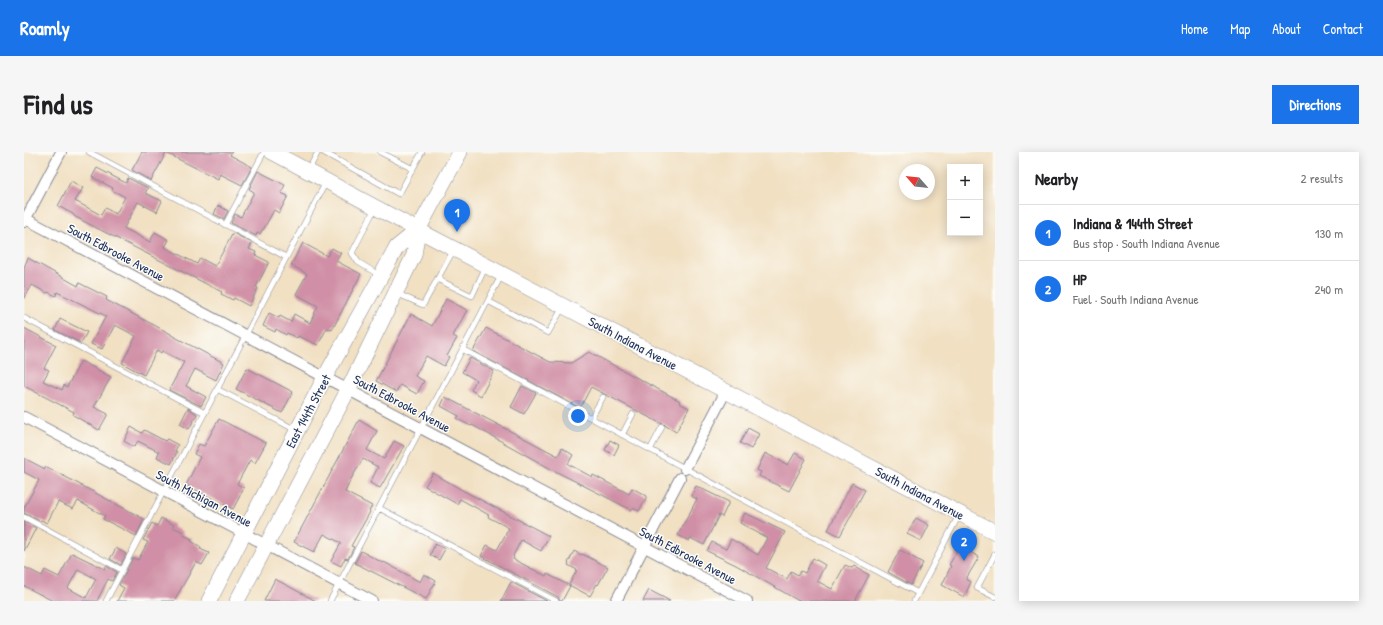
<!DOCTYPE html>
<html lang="en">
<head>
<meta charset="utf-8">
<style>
  :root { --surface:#fff; --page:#f6f6f6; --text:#202124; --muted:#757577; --line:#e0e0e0; --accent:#1a73e8 }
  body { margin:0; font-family:"Patrick Hand",sans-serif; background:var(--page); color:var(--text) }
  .controls { position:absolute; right:12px; top:12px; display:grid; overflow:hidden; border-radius:0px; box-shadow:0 2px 10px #0003 }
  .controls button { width:36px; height:36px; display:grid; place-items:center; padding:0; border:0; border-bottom:1px solid var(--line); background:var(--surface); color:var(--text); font:20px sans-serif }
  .compass { position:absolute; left:875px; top:12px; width:36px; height:36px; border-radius:50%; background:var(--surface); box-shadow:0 2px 10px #0003; rotate:298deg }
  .you { position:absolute; left:554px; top:264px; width:14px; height:14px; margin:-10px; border:3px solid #fff; border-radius:50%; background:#1a73e8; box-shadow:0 0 0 6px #1a73e833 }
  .badge { display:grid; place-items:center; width:26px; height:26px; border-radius:50%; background:var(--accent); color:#fff; font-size:13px; font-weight:700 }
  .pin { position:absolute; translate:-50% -33px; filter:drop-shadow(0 1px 2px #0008) }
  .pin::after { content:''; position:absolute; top:21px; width:14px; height:12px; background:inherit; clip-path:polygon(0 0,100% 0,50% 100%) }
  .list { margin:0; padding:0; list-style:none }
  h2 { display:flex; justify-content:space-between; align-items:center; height:52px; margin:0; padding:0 16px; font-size:17px }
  h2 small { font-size:13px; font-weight:400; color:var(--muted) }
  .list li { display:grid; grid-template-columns:26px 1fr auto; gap:12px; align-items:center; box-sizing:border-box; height:56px; padding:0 16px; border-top:1px solid var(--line) }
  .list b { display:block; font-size:15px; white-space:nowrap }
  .list p { margin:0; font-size:13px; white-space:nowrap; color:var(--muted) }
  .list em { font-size:13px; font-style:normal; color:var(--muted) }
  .map { position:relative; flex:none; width:971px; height:449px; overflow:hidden; border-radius:0px }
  header { display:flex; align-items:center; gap:24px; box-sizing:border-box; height:56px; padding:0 20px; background:var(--accent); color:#fff }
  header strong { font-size:19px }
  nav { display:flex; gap:22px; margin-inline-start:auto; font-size:14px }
  .intro { display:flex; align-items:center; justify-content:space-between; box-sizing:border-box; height:96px; padding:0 24px }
  h1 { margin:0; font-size:28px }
  .button { padding:10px 18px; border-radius:0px; background:var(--accent); color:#fff; font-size:14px; font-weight:700 }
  main { display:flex; gap:24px; padding:0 24px }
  aside { flex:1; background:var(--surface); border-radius:0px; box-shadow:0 2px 10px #0003 }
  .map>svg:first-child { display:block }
</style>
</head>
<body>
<header>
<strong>Roamly</strong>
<nav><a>Home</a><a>Map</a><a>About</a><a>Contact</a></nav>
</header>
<div class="intro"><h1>Find us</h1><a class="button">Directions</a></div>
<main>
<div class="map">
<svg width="971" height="449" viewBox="0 0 971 449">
  <rect width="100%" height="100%" fill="#fdfcf7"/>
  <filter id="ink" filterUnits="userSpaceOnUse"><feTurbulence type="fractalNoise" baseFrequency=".025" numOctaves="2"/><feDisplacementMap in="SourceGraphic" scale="8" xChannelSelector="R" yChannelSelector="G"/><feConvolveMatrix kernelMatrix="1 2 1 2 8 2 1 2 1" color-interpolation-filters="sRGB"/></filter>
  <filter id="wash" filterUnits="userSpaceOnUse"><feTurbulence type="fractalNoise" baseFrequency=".012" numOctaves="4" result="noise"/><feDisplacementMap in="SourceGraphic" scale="16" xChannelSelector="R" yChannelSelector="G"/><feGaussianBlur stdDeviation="0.9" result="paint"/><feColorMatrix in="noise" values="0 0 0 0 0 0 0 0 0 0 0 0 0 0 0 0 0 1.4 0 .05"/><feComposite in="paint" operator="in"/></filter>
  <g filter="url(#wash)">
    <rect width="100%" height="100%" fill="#f1e0c2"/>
    <g id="blocks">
      <path fill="#d08fa6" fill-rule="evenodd" d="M118,0H208L206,3L228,15L218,33L196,22L194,27L142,1L127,29L108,18Z
        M73,16L102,31L104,26L124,36L121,41L138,49L133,60L114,50L100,76L126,90L131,80L145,88L141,95L173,112L176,106L191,114L209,81L228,91L225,97L232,100L231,103L245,110L232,135L234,136L225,154L210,146L209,148L197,142L198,140L61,70L50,64L49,62L34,54L47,29L59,36L51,49L77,63L81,56L92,62L101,45L88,38L89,36L68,25Z
        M234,19L261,33L257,41L264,44L255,61L250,58L239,78H238L236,82L233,81L232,84L207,71L211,62L217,65L230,40L225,37Z
        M194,53L204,59L200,67L190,62Z
        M279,91L303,104L308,96L317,101L312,109L337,122L308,178L303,176L294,193L274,184L273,186L263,181L262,183L252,177L251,180L239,174L245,161L255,166L256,164L267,170L270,162L286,171L294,154L272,142L283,122L267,113Z
        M4,106L54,134L55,131L83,145L82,148L147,182V183L200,211L192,228L171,217L162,234L182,245L177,254L145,238L160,210L138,199L137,201L133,198L120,223L98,211L112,184L91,173L78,197L67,192L82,164L33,140L32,144L24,140L23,141L8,133L0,147V115Z
        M422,147L443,158L429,184L433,186L423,204L425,205L420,214L402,204L391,224L400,229L393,242L376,233L372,240L352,229L387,162L408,174Z
        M36,167L63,180L57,191L31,178Z
        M0,176L32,193L20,216L25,218L19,229L38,238L40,233L43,235L57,209L87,225L70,255L84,262L75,278L49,263L50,260L0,234Z
        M462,176L526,210L547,211L565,200L656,249L655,251L665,256L652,280L642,274L640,272L636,271L567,235L556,256L449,199Z
        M446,206L470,219L457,244L447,238L452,228L438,220Z
        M223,216L269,240L258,261L212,237Z
        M498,234L512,241L500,262L487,255Z
        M421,245L534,304L538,296L549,303L544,312L568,325L569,323L605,342L608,336L623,344L615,359L609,356L607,358L594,351L527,317L448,273L447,274L433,267L435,264L417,254Z
        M164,256L173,262L165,277L156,272Z
        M195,267L242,291L231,311L226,308L213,332L220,336L209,357L162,333L176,305L170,302L175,292L180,294Z
        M335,268L353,279L343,298L360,307L370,289L380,294L356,336L346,331L354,315L339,307L327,327L321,340L348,354L345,359L346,360L327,394L330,395L324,407L321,406L317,414L307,409L317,391L300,382L290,400L270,390Z
        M107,275L118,281L120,278L141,289L143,287L154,293L151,299L153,300L147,312L133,305L135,300L114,289L110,295L100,289Z
        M724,276L735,282L727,297L716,291Z
        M586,288L595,293L590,303L581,298Z
        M741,301L764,313L771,301L782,307L765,339L735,324L737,320L733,318Z
        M0,306L21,317V315L36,322L120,367L112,384L79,367L81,364L54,349L49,357L34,350L23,371L17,368L16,369L0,361V356L15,328L0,320Z
        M409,321L440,339L525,384L517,399L497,388L489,404L490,405L489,407L522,424L523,422L546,434L538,449H536L534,445L459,405L457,404L463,393L473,398L485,376L464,365L465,363L436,347L433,352L401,334Z
        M828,331L841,338L816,384L804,378Z
        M672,334L705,350L698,365L695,363L680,393L666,386L665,389L654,383L673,347L667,344Z
        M721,361L761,380L742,416L763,427L767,419L774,423L777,419L781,421L789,406L801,413L793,429L808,437L821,413L828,416L830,414L845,423L831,449H775L712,413L683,399L688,390L702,397L707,387L734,403L743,386L716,371Z
        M137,366L150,373L149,375L159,380L158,382L168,387L167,389L177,395L176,397L185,401L178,413L172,410L150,449H93L100,436L95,433L109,406L114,408L124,390L119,388L128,371L133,374Z
        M892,366L905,373L897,389L883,382Z
        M0,370L12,376L0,399Z
        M411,392L421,397L415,408L406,403Z
        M936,394L955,405L942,427L947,430L940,445L918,433L927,414L925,413Z
        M92,396L102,402L97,413L86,407Z
        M876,398L899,411L887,433L864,420Z
        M337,399L359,411L360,410L396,430L400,422L412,429L402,447L331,411Z
        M550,399L557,403L558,402L584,415L574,433L573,432L566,444L545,433L553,418L544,413L545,411H544Z
        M48,401L81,417L82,414L93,420L88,429L84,427L73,449H29L0,434V415L18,424L21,418L35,425ZM54,417L72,427L62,446L44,436Z
        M251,427L292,449H240Z
        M487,430L523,449H477Z
        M625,438L646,449H619Z"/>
    </g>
  </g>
  <g filter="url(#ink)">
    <use href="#blocks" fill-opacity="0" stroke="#868890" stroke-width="1"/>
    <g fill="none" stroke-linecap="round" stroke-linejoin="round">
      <defs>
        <path id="lane" d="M65,0L262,105
          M299,0L375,42L398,0
          M356,0L389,17
          M285,17L294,0
          M351,56L328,101L334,110L355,123
          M201,73L240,0
          M413,127L448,144L462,114
          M374,142L399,153L429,99
          M464,149L524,181L539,155
          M0,166L181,261
          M438,197L894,441
          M193,237L272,278
          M567,266L579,245
          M598,283L609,262
          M626,298L638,275
          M355,356L532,449
          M0,365L98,418
          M971,402L953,436L971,445
          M82,449L302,30
          M306,449L477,124
          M890,449L935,363"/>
        <path id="street" d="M0,66L723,449
          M0,70L37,0
          M0,265L348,449
          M661,317L702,239
          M592,449L656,326"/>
        <path id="secondary" d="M248,0L394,78L971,380
          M185,449L301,225L373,95L394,78
          M213,449L324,238L390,103L394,78L436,0"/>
      </defs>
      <use href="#lane" stroke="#868890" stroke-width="6"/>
      <use href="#street" stroke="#868890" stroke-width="12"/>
      <use href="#secondary" stroke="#868890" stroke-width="16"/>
      <use href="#lane" stroke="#fff" stroke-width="5"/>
      <use href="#street" stroke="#fff" stroke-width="10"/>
      <use href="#secondary" stroke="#fff" stroke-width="15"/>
    </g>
  </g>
  <g text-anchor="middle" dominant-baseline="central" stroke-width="3" stroke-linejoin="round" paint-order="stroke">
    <g font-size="13" fill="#1b2f5e" stroke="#fdfcf7">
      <text transform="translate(92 100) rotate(28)">South Edbrooke Avenue</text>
      <text transform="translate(609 191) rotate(28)">South Indiana Avenue</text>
      <text transform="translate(378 251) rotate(28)">South Edbrooke Avenue</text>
      <text transform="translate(284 259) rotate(-62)">East 144th Street</text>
      <text transform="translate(896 341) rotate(28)">South Indiana Avenue</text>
      <text transform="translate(180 346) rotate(28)">South Michigan Avenue</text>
      <text transform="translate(664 403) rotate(28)">South Edbrooke Avenue</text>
    </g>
  </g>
</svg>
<div class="controls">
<button>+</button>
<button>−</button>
</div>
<svg class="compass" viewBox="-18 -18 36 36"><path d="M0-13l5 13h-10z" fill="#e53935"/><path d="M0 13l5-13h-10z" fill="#757577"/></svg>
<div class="you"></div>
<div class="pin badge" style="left:433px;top:80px">1</div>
<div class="pin badge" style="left:940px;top:409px">2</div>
</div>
<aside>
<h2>Nearby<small>2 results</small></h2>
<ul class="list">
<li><span class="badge">1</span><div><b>Indiana &amp; 144th Street</b><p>Bus stop · South Indiana Avenue</p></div><em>130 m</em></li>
<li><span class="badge">2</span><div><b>HP</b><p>Fuel · South Indiana Avenue</p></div><em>240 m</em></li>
</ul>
</aside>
</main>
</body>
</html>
